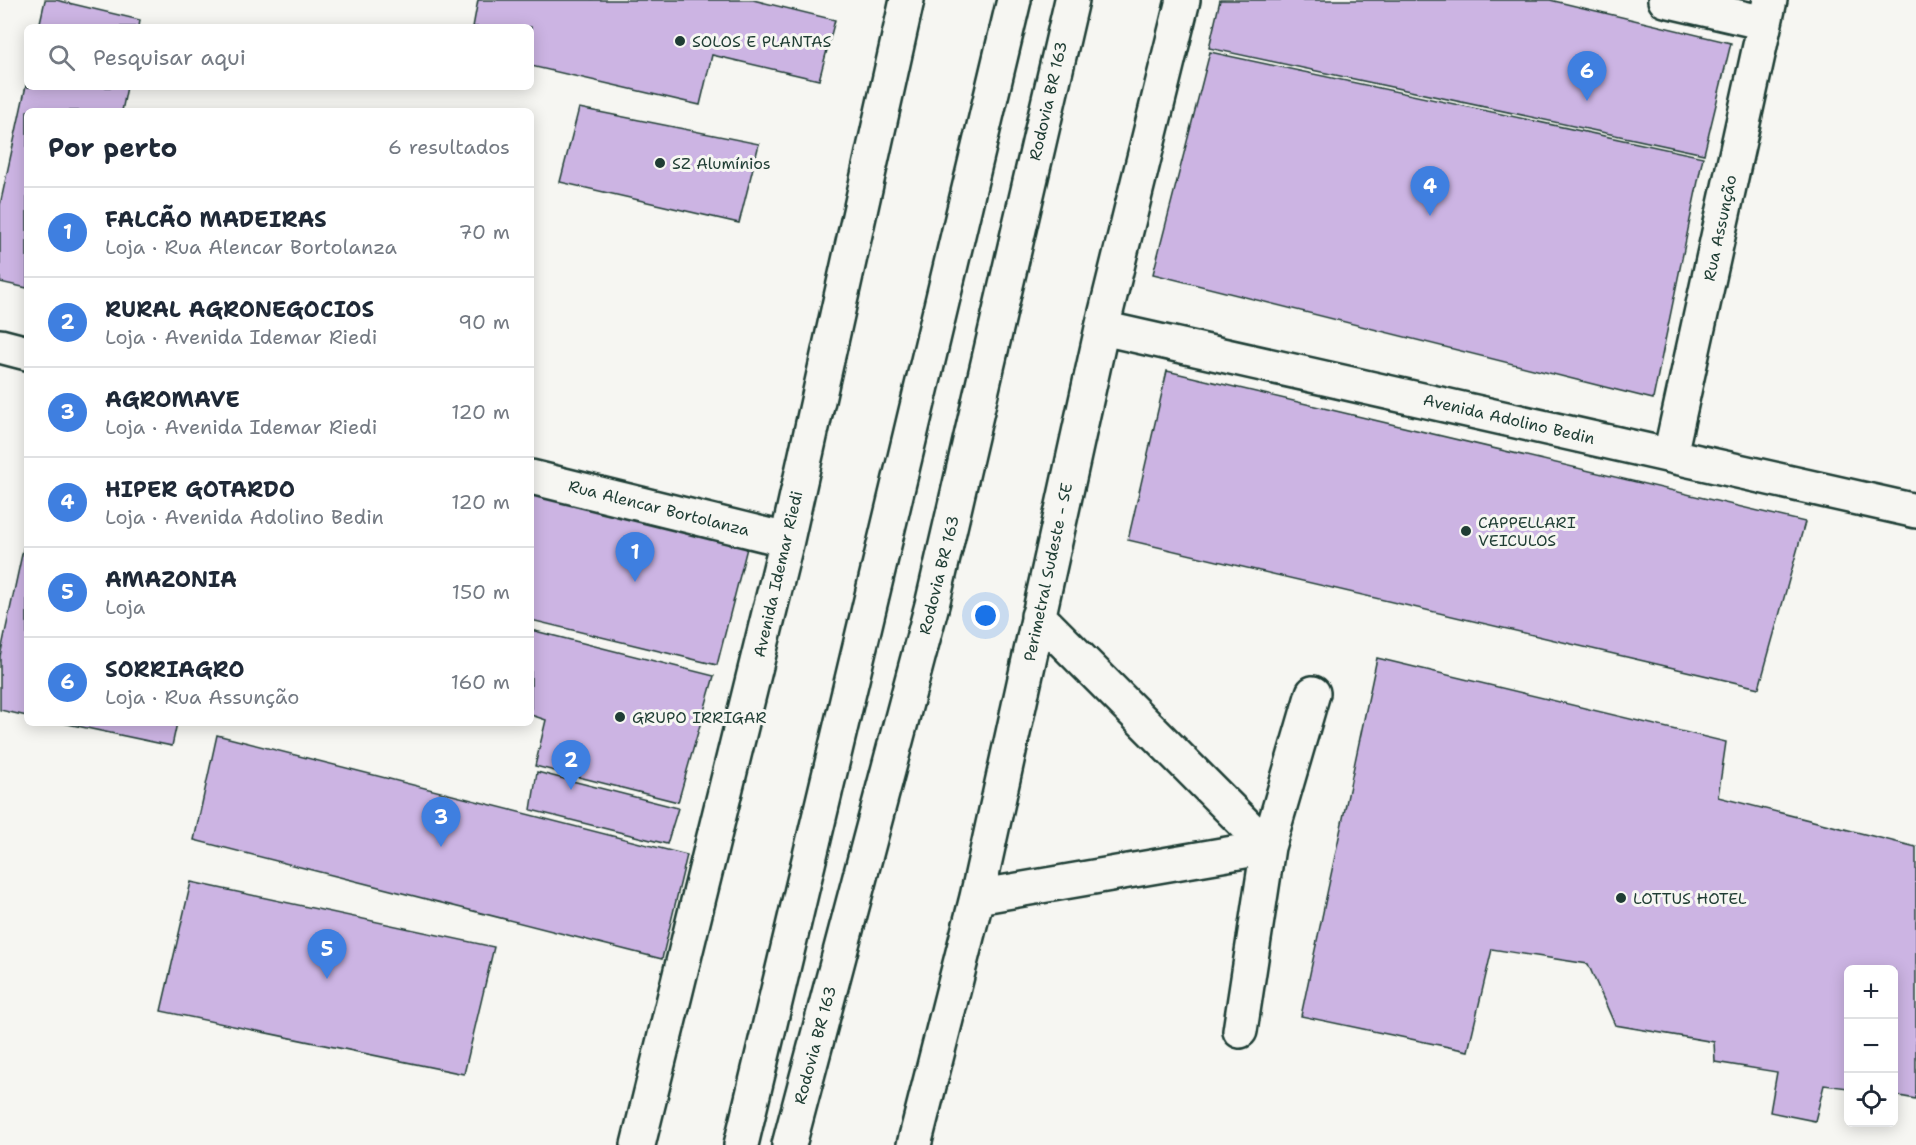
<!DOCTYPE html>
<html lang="pt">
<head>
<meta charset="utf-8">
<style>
  :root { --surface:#fff; --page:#f6f6f7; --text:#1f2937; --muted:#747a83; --line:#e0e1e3; --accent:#7c3aed }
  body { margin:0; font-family:"Shantell Sans",sans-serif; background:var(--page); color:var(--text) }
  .controls { position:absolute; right:18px; bottom:18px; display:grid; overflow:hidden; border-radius:9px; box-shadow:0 3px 15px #0003 }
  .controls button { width:54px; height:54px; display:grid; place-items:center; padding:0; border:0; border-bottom:2px solid var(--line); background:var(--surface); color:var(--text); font:30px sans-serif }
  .you { position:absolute; left:986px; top:616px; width:21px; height:21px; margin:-15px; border:4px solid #fff; border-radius:50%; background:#1a73e8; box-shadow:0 0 0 9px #1a73e833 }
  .badge { display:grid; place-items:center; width:39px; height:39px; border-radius:50%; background:var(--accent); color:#fff; font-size:20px; font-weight:700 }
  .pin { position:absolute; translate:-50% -50px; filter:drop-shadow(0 2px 3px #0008) }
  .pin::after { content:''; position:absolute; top:32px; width:21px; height:18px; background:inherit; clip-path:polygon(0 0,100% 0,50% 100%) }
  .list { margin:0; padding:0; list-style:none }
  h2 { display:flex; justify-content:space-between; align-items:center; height:78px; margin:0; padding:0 24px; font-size:26px }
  h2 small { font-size:20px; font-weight:400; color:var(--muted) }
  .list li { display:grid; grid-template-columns:39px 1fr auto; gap:18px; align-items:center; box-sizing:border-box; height:90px; padding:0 24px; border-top:2px solid var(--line) }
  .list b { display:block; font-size:22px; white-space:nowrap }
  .list p { margin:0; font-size:20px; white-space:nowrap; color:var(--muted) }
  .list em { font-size:20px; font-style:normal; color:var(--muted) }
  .icon { flex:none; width:33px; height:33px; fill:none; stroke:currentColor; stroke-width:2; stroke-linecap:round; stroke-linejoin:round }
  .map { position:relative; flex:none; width:1916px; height:1145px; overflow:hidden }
  .search { position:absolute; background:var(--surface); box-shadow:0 3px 15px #0003; left:24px; top:24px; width:510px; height:66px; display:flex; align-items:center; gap:15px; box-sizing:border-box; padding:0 21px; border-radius:9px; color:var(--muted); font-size:22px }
  .panel { position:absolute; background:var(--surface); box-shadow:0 3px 15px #0003; left:24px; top:108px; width:510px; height:618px; border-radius:9px }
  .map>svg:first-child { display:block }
</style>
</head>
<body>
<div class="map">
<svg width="1916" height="1145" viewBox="0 0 1916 1145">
  <rect width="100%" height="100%" fill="#f6f6f2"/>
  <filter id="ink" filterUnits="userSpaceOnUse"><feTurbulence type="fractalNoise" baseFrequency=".0167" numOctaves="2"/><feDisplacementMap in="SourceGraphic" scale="12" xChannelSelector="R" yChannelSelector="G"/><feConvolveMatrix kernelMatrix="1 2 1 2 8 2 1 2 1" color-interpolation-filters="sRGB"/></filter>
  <g filter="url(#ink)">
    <path fill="#ccb4e3" stroke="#1f3d34" stroke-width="1.5" d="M45,0H56L140,20L139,27H39Z
      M478,0H753L835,20L819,80L712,55L700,105L531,66V27H473Z
      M1220,0H1550L1731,43L1704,154L1209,48Z
      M1210,52L1703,157L1653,399L1153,274Z
      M27,81V87H127L122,111H27V288L0,282V205Z
      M579,108L759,144L739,223L560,182Z
      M1167,371L1805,522L1759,688L1128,540Z
      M531,490L748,544L717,665L531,620Z
      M24,545L27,546V716L0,710V656Z
      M531,630L714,676L678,802L535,766L546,720L531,715Z
      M1377,658L1726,742L1718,797L1916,847V1099L1894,1095V970H1848V1088L1824,1085L1815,1121L1770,1112L1777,1072L1715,1062L1714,1042L1615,1025L1588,964L1492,949L1468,1051L1301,1016Z
      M63,723H177L172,746Z
      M217,735L687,855L662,959L194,840Z
      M537,772L678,808L667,844L531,810Z
      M191,882L494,947L464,1074L161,1011Z"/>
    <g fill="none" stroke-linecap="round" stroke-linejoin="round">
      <defs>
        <path id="minor" d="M1665,0L1765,23
          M1102,328L1916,511
          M0,346L27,353
          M1670,455L1770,0
          M531,477L787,540
          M1038,616L1268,847
          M977,897L1268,847
          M1240,1031L1268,847L1313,693
          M638,1145L787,540L907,0
          M914,1145L977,897L1102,328L1183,0"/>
        <path id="highway" d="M741,1145L1014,0
          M789,1145L933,601L1072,0"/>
      </defs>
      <use href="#minor" stroke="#1f3d34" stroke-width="38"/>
      <use href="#highway" stroke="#1f3d34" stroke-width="38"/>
      <use href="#minor" stroke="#f6f6f2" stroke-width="33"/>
      <use href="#highway" stroke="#f6f6f2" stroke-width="33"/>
    </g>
  </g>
  <g fill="#1f3d34" stroke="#f6f6f2" stroke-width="2">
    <circle cx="680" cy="41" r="6"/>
    <circle cx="660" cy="163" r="6"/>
    <circle cx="1466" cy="531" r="6"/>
    <circle cx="620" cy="717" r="6"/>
    <circle cx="1621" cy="898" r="6"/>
  </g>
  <g text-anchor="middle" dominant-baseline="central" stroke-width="6" stroke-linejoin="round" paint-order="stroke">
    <g font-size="16" fill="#1f3d34" stroke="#f6f6f2" text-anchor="start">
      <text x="692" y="41">SOLOS E PLANTAS</text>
      <text x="672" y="163">SZ Alumínios</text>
      <text x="1478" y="522">CAPPELLARI<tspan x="1478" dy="18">VEICULOS</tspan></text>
      <text x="632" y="717">GRUPO IRRIGAR</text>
      <text x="1633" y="898">LOTTUS HOTEL</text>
    </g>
    <g font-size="16" fill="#1f3d34" stroke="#f6f6f2">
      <text transform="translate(1048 101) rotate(-77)">Rodovia BR 163</text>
      <text transform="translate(1720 228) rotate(-78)">Rua Assunção</text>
      <text transform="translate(1509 419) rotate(13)">Avenida Adolino Bedin</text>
      <text transform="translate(659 508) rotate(14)">Rua Alencar Bortolanza</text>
      <text transform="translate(1048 572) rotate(-78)">Perimetral Sudeste - SE</text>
      <text transform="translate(778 574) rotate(-77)">Avenida Idemar Riedi</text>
      <text transform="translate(939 575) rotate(-76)">Rodovia BR 163</text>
      <text transform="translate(815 1045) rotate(-75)">Rodovia BR 163</text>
    </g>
  </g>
</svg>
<div class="controls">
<button>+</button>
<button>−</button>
<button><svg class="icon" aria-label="locate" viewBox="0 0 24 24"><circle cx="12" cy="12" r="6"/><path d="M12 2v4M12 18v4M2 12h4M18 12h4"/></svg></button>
</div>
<div class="you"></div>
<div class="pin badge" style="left:635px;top:582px;background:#3f7fe0">1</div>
<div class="pin badge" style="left:571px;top:790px;background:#3f7fe0">2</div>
<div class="pin badge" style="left:441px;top:847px;background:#3f7fe0">3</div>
<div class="pin badge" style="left:1430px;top:216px;background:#3f7fe0">4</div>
<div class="pin badge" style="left:327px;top:979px;background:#3f7fe0">5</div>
<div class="pin badge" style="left:1587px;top:101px;background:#3f7fe0">6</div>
<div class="search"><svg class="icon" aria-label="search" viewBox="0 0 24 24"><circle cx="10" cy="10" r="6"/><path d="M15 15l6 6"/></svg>Pesquisar aqui</div>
<section class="panel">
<h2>Por perto<small>6 resultados</small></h2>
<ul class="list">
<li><span class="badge" style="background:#3f7fe0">1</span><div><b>FALCÃO MADEIRAS</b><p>Loja · Rua Alencar Bortolanza</p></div><em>70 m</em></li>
<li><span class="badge" style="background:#3f7fe0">2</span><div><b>RURAL AGRONEGOCIOS</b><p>Loja · Avenida Idemar Riedi</p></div><em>90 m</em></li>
<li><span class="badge" style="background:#3f7fe0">3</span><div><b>AGROMAVE</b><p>Loja · Avenida Idemar Riedi</p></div><em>120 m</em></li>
<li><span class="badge" style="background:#3f7fe0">4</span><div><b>HIPER GOTARDO</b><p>Loja · Avenida Adolino Bedin</p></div><em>120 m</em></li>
<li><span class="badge" style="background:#3f7fe0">5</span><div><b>AMAZONIA</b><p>Loja</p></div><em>150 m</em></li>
<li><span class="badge" style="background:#3f7fe0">6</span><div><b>SORRIAGRO</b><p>Loja · Rua Assunção</p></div><em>160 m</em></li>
</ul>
</section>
</div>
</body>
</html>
